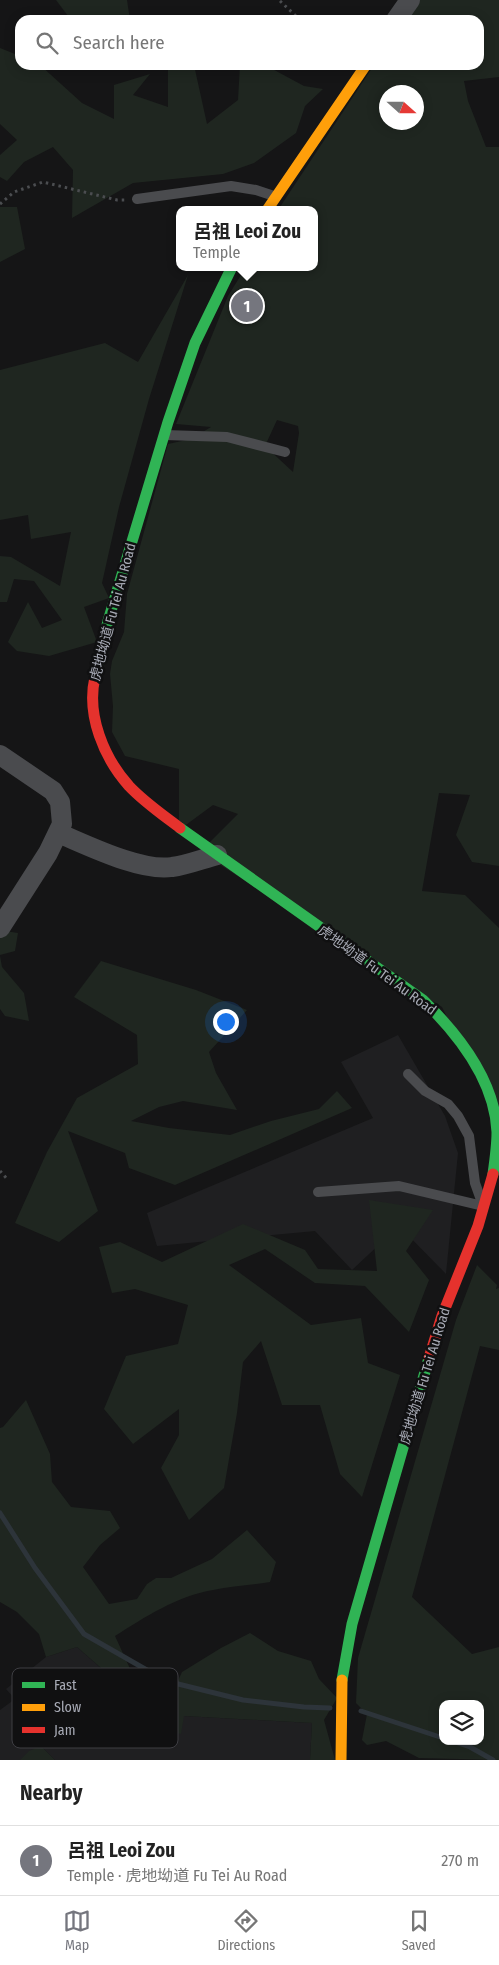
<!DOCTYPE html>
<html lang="en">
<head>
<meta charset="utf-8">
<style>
  :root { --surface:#fff; --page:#f2f2f2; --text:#222; --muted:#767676; --line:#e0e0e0; --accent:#75767e }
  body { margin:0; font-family:"Fira Sans Condensed","Noto Sans SC",sans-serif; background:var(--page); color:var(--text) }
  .controls { position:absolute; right:15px; bottom:15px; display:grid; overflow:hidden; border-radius:10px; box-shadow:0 2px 12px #0003 }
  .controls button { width:45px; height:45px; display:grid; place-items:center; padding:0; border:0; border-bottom:1px solid var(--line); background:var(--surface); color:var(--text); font:25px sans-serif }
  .compass { position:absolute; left:379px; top:85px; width:45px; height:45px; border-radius:50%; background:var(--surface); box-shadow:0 2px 12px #0003; rotate:111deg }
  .you { position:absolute; left:225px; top:1021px; width:18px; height:18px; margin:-12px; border:4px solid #fff; border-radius:50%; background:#1a73e8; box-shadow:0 0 0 8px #1a73e833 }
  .badge { display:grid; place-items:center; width:32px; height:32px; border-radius:50%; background:var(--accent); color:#fff; font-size:16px; font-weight:700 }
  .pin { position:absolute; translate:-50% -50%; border:2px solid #fff; box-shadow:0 1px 5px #0006 }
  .popup { position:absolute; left:176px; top:206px; width:142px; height:65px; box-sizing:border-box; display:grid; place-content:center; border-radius:10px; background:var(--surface); filter:drop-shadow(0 1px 4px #0005); font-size:16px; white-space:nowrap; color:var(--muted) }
  .popup b { font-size:19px; color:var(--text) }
  .popup::after { content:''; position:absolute; left:50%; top:100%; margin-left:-10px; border:10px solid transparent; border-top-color:var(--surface) }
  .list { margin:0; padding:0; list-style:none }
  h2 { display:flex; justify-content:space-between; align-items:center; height:65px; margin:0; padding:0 20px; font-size:21px }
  h2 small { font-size:16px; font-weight:400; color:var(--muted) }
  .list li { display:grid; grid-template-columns:32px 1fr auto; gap:15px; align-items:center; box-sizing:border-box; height:70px; padding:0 20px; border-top:1px solid var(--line) }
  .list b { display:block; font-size:19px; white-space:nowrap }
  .list p { margin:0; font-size:16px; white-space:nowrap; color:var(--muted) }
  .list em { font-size:16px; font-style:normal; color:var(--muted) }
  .icon { flex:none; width:28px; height:28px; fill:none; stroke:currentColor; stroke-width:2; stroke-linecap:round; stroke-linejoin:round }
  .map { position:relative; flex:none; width:499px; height:1760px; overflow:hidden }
  .search { position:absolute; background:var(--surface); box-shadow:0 2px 12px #0003; left:15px; right:15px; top:15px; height:55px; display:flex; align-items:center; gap:12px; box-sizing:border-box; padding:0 18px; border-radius:15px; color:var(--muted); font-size:19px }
  .sheet { height:135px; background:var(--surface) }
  nav { display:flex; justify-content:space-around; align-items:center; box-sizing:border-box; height:70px; border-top:1px solid var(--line); background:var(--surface); font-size:14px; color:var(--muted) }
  nav a { display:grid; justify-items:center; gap:2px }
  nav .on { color:var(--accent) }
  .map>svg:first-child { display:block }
</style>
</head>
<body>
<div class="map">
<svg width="499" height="1760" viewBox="0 0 499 1760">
  <rect width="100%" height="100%" fill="#151516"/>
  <path fill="#1f1f21" d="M398,1035L445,1116L458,1153L446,1274L399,1226L352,1270L315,1231L157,1246L147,1213L373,1118L341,1062Z
    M77,1647L144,1706L184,1716L312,1723L310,1760H55L41,1746L21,1760H0V1710L15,1699L6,1689L46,1657Z"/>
  <path fill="#1f2620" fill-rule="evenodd" d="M56,0H127L130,20H71Z
    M417,0H499V77L464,81L468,101L486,147H499V866L472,862L456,835L470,795L439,793L422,891L465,895L499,928V1122L442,1007L200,852L238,814L213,805L179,830V769L125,756L112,732L113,706L110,674L112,661L124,632L127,594L168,444L191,439L211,427L176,424L228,296L246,267H314V210H278L374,65H479V20H404ZM386,92H416V122H386ZM277,420L298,426L299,433L293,472L265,446Z
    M0,48L20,56V65H40L82,103L114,119V85L150,74L133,95L168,107V65H194L207,124L238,100L240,65H265L304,86L323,89L305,106L296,133L254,163L223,174L133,183L72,218L73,170L53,147L24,162L7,181L0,177V155L17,140L0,124Z
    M0,207H17L25,249L0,262Z
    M188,275L149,399L119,507L102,583L109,598L84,607L97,642L49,656L17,651L8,642L28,602L42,628L62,620L34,581L14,579L7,602H0V556L11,557L60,586L71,532L31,539L28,515L0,520V370L105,343L138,362Z
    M5,931L18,933L15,951L0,955V934Z
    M0,956L2,967L24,993L29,1021L5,1016L0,1009Z
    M101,961L196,990L247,1010L209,1052L216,1073L237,1110L183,1101L159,1107L131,1121L169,1128L230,1135L271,1121L319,1109L337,1091L352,1108L175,1185L129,1168L125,1153L68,1131L98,1211L59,1242L15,1223L47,1152L77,1098L138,1064L137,1035L74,997Z
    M369,1200L433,1210L406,1251L429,1280L409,1332L365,1286L315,1283L265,1249L229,1265L311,1325L361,1318L368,1363L400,1375L362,1497L340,1474L320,1405H282L261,1341L243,1362L237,1413L224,1488L189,1520L161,1468L179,1435V1409L133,1444L104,1409L126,1356L178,1344L188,1305L135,1289L112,1293L99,1247L120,1242L162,1262L243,1224L305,1250L318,1269L377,1271Z
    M477,1265L497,1285L496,1289L499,1288V1350L480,1346L412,1597L472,1654L499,1647V1760L419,1758L386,1741L367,1745L362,1740L367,1714L356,1703L358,1658L456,1320ZM443,1704H480V1741H443Z
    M26,1400L50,1454L52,1482L71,1507L110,1511L120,1528L100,1545L83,1567L109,1604L137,1599L147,1584L156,1578H171L212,1559L247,1530L276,1562L270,1582C251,1585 232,1586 213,1590C177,1596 145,1617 115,1636L132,1673L171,1696L182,1672L221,1648L250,1633L278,1651L311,1661L319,1679L337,1698L324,1720L335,1760H310L312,1723L184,1716L181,1734L143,1727L144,1706L127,1703L115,1692L117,1682L77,1647L46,1657L39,1634L17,1612L0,1602V1428L3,1427Z
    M41,1746L55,1760H20L29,1751Z"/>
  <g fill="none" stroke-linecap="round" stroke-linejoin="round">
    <path stroke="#2d343a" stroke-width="5" d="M0,1513L35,1568L84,1634L166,1681L243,1700L304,1707L330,1708
      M361,1711L443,1738
      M452,1741L470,1747L493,1760"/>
    <path stroke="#4b4d50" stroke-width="3" stroke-dasharray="2.5 4" stroke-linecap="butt" d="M280,1L300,20
      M0,204L14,192L43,182L117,200H126
      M0,1171L8,1180"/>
    <path stroke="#4a4b4e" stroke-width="10" d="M137,199L231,186L256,190L274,196
      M165,435L227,437L285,452
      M408,1074L425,1091L448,1104L458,1116L469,1136L475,1183L480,1197
      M318,1192L399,1186L483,1206"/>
    <path stroke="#4a4b4e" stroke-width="20" d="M396,20L410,0
      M0,755L53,791L60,802L62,824L48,853L0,928
      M58,833C87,845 141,872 172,867C187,865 202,859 217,855"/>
    <path stroke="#30b455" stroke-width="11" d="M95,677L108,621L168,422L195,343L232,267
      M180,828L423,1000C458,1034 495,1080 497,1132C497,1146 495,1160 493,1174
      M342,1680L352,1624L429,1358"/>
    <path stroke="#ff9f0a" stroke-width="11" d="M267,210L366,65
      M341,1760L342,1680"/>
    <path stroke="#e5322d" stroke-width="11" d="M95,677C86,715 104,758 129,786C144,802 163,815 180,828
      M429,1358L442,1316L478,1226L493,1174"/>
  </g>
  <g text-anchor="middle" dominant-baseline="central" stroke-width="5" stroke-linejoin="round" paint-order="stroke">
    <g font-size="14" fill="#a8abb6" stroke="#101011">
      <text transform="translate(113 612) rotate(-75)">虎地坳道 Fu Tei Au Road</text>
      <text transform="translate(377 970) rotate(36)">虎地坳道 Fu Tei Au Road</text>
      <text transform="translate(425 1376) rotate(-73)">虎地坳道 Fu Tei Au Road</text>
    </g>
  </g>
  <rect x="12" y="1668" width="166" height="80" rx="8" fill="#101011" stroke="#3e3e43" stroke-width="1"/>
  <rect x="22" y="1682" width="23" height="6" fill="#30b455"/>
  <rect x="22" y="1704" width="23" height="7" fill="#ff9f0a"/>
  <rect x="22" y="1727" width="23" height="6" fill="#e5322d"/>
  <g font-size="14" fill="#a8abb6">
    <text x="54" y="1690">Fast</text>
    <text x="54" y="1712">Slow</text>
    <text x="54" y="1735">Jam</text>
  </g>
</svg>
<div class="controls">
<button><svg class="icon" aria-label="layers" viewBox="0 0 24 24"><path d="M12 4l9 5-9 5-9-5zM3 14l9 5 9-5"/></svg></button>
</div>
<svg class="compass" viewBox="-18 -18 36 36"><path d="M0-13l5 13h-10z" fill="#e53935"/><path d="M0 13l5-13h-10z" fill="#767676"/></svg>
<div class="you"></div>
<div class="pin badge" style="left:247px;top:306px">1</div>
<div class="popup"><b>呂祖 Leoi Zou</b>Temple</div>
<div class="search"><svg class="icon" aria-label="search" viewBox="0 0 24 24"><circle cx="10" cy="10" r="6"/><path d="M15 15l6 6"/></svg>Search here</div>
</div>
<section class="sheet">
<h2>Nearby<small></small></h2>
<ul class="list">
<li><span class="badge">1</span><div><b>呂祖 Leoi Zou</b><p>Temple · 虎地坳道 Fu Tei Au Road</p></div><em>270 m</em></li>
</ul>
</section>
<nav>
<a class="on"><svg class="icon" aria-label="map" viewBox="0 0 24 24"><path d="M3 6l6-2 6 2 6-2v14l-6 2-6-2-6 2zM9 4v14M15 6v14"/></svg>Map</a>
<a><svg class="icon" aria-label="directions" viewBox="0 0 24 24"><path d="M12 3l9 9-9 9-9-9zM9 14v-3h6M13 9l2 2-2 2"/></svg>Directions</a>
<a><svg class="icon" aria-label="saved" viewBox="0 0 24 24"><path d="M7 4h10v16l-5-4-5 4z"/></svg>Saved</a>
</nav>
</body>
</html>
